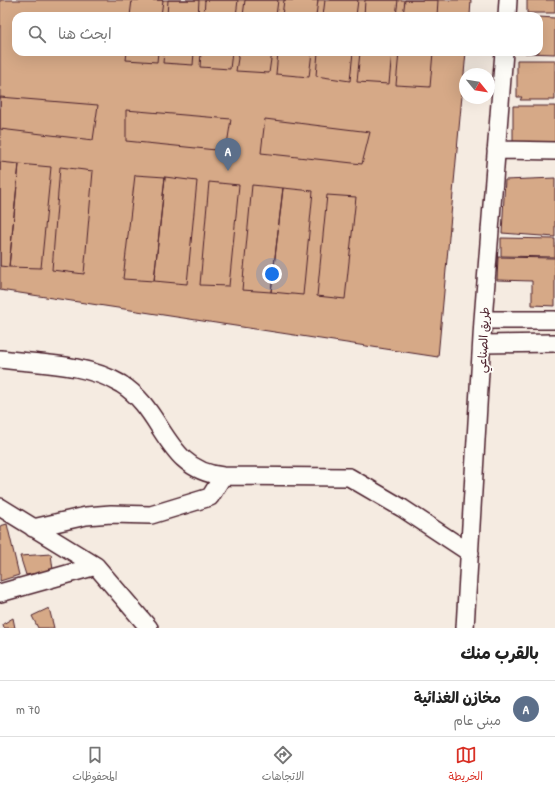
<!DOCTYPE html>
<html lang="ar">
<head>
<meta charset="utf-8">
<style>
  :root { --surface:#fff; --page:#f2f2f2; --text:#222; --muted:#767676; --line:#e0e0e0; --accent:#d93025 }
  body { margin:0; font-family:"Patrick Hand","Playpen Sans Arabic",sans-serif; background:var(--page); color:var(--text); direction:rtl }
  .compass { position:absolute; left:459px; top:68px; width:36px; height:36px; border-radius:50%; background:var(--surface); box-shadow:0 4px 16px #0002; rotate:120deg }
  .you { position:absolute; left:272px; top:274px; width:14px; height:14px; margin:-10px; border:3px solid #fff; border-radius:50%; background:#1a73e8; box-shadow:0 0 0 6px #1a73e833 }
  .badge { display:grid; place-items:center; width:26px; height:26px; border-radius:50%; background:var(--accent); color:#fff; font-size:13px; font-weight:700 }
  .pin { position:absolute; translate:-50% -33px; filter:drop-shadow(0 1px 2px #0008) }
  .pin::after { content:''; position:absolute; top:21px; width:14px; height:12px; background:inherit; clip-path:polygon(0 0,100% 0,50% 100%) }
  .list { margin:0; padding:0; list-style:none }
  h2 { display:flex; justify-content:space-between; align-items:center; height:52px; margin:0; padding:0 16px; font-size:17px }
  h2 small { font-size:13px; font-weight:400; color:var(--muted) }
  .list li { display:grid; grid-template-columns:26px 1fr auto; gap:12px; align-items:center; box-sizing:border-box; height:56px; padding:0 16px; border-top:1px solid var(--line) }
  .list b { display:block; font-size:15px; white-space:nowrap }
  .list p { margin:0; font-size:13px; white-space:nowrap; color:var(--muted) }
  .list em { font-size:13px; font-style:normal; color:var(--muted) }
  .icon { flex:none; width:22px; height:22px; fill:none; stroke:currentColor; stroke-width:2; stroke-linecap:round; stroke-linejoin:round }
  .map { position:relative; flex:none; width:555px; height:628px; overflow:hidden; direction:ltr }
  .search { position:absolute; background:var(--surface); box-shadow:0 4px 16px #0002; left:12px; right:12px; top:12px; height:44px; display:flex; align-items:center; gap:10px; box-sizing:border-box; padding:0 14px; border-radius:12px; color:var(--muted); font-size:15px }
  .sheet { height:108px; background:var(--surface) }
  nav { display:flex; justify-content:space-around; align-items:center; box-sizing:border-box; height:56px; border-top:1px solid var(--line); background:var(--surface); font-size:11px; color:var(--muted) }
  nav a { display:grid; justify-items:center; gap:2px }
  nav .on { color:var(--accent) }
  .map>svg:first-child { display:block }
</style>
</head>
<body>
<div class="map">
<svg width="555" height="628" viewBox="0 0 555 628">
  <rect width="100%" height="100%" fill="#f5ebe1"/>
  <filter id="ink" filterUnits="userSpaceOnUse"><feTurbulence type="fractalNoise" baseFrequency=".025" numOctaves="2"/><feDisplacementMap in="SourceGraphic" scale="8" xChannelSelector="R" yChannelSelector="G"/><feConvolveMatrix kernelMatrix="1 2 1 2 8 2 1 2 1" color-interpolation-filters="sRGB"/></filter>
  <g filter="url(#ink)">
    <path fill="#d6a987" stroke="#4a1f2b" d="M0,0H471L470,16H16V52H466L438,357L0,290Z
      M132,0H163L161,16H130Z
      M168,0H199L198,16H167Z
      M205,0H238L236,16H204Z
      M245,0H278L276,16H243Z
      M284,0H318L316,16H282Z
      M325,0H358L356,16H323Z
      M365,0H398L396,16H364Z
      M405,0H438L437,16H403Z
      M527,0H555V13H527Z
      M539,17L555,18V54L525,53L539,52Z
      M127,52H158L157,62L126,60Z
      M164,52H194L193,65L163,63Z
      M201,52H232L230,69L200,67Z
      M239,52H272L269,73L236,71Z
      M278,52H312L309,77L276,74Z
      M318,52H353L350,81L316,76Z
      M360,52H392L389,84L357,82Z
      M399,52H433L430,87L396,85Z
      M517,60H555V100H520L522,97H517Z
      M0,97L98,105L93,140L0,129Z
      M513,106H555V142L513,143Z
      M126,110L231,119L226,151L126,141Z
      M265,119L370,132L362,164L261,153Z
      M0,162L19,164L9,267L0,266Z
      M19,164L51,167L41,268L9,267Z
      M60,167L93,171L84,274L52,270Z
      M135,175L165,177L154,281L123,279Z
      M165,177L197,181L187,284L154,281Z
      M555,178V237L502,233L505,180Z
      M209,182L239,185L229,286L200,285Z
      M252,185L283,188L271,292L242,290Z
      M283,188L313,191L303,295L271,292Z
      M327,195L356,197L345,299L317,296Z
      M501,238L555,239V257L501,256Z
      M498,257L555,258V306L532,305V281L497,280Z
      M7,524L19,575L0,581V526Z
      M51,554L53,570L26,575L20,556Z
      M49,608L54,628H38L32,616Z
      M13,618L15,628H4L3,624Z"/>
    <g fill="none" stroke-linecap="round" stroke-linejoin="round">
      <defs>
        <path id="minor" d="M507,16L508,0
          M496,150L555,151
          M483,320H555
          M483,344L555,343
          M0,359C40,364 85,363 121,384C165,411 164,470 223,476L349,477L402,508L470,553
          M0,507L96,566L149,628
          M33,528L86,516L111,514L151,515L210,497L223,476
          M0,593L96,566
          M465,628L483,320L504,52"/>
      </defs>
      <use href="#minor" stroke="#4a1f2b" stroke-width="20"/>
      <use href="#minor" stroke="#fdfcf7" stroke-width="17"/>
    </g>
  </g>
  <g text-anchor="middle" dominant-baseline="central" stroke-width="3.5" stroke-linejoin="round" paint-order="stroke">
    <g font-size="12" fill="#4a1f2b" stroke="#fdfcf7">
      <text transform="translate(483 340) rotate(-87)">طريق الصناعي</text>
    </g>
  </g>
</svg>
<svg class="compass" viewBox="-18 -18 36 36"><path d="M0-13l5 13h-10z" fill="#e53935"/><path d="M0 13l5-13h-10z" fill="#767676"/></svg>
<div class="you"></div>
<div class="pin badge" style="left:228px;top:171px;background:#5c6f8a">A</div>
<div class="search"><svg class="icon" aria-label="search" viewBox="0 0 24 24"><circle cx="10" cy="10" r="6"/><path d="M15 15l6 6"/></svg>ابحث هنا</div>
</div>
<section class="sheet">
<h2>بالقرب منك<small></small></h2>
<ul class="list">
<li><span class="badge" style="background:#5c6f8a">A</span><div><b>مخازن الغذائية</b><p>مبنى عام</p></div><em>70 m</em></li>
</ul>
</section>
<nav>
<a class="on"><svg class="icon" aria-label="map" viewBox="0 0 24 24"><path d="M3 6l6-2 6 2 6-2v14l-6 2-6-2-6 2zM9 4v14M15 6v14"/></svg>الخريطة</a>
<a><svg class="icon" aria-label="directions" viewBox="0 0 24 24"><path d="M12 3l9 9-9 9-9-9zM9 14v-3h6M13 9l2 2-2 2"/></svg>الاتجاهات</a>
<a><svg class="icon" aria-label="saved" viewBox="0 0 24 24"><path d="M7 4h10v16l-5-4-5 4z"/></svg>المحفوظات</a>
</nav>
</body>
</html>
